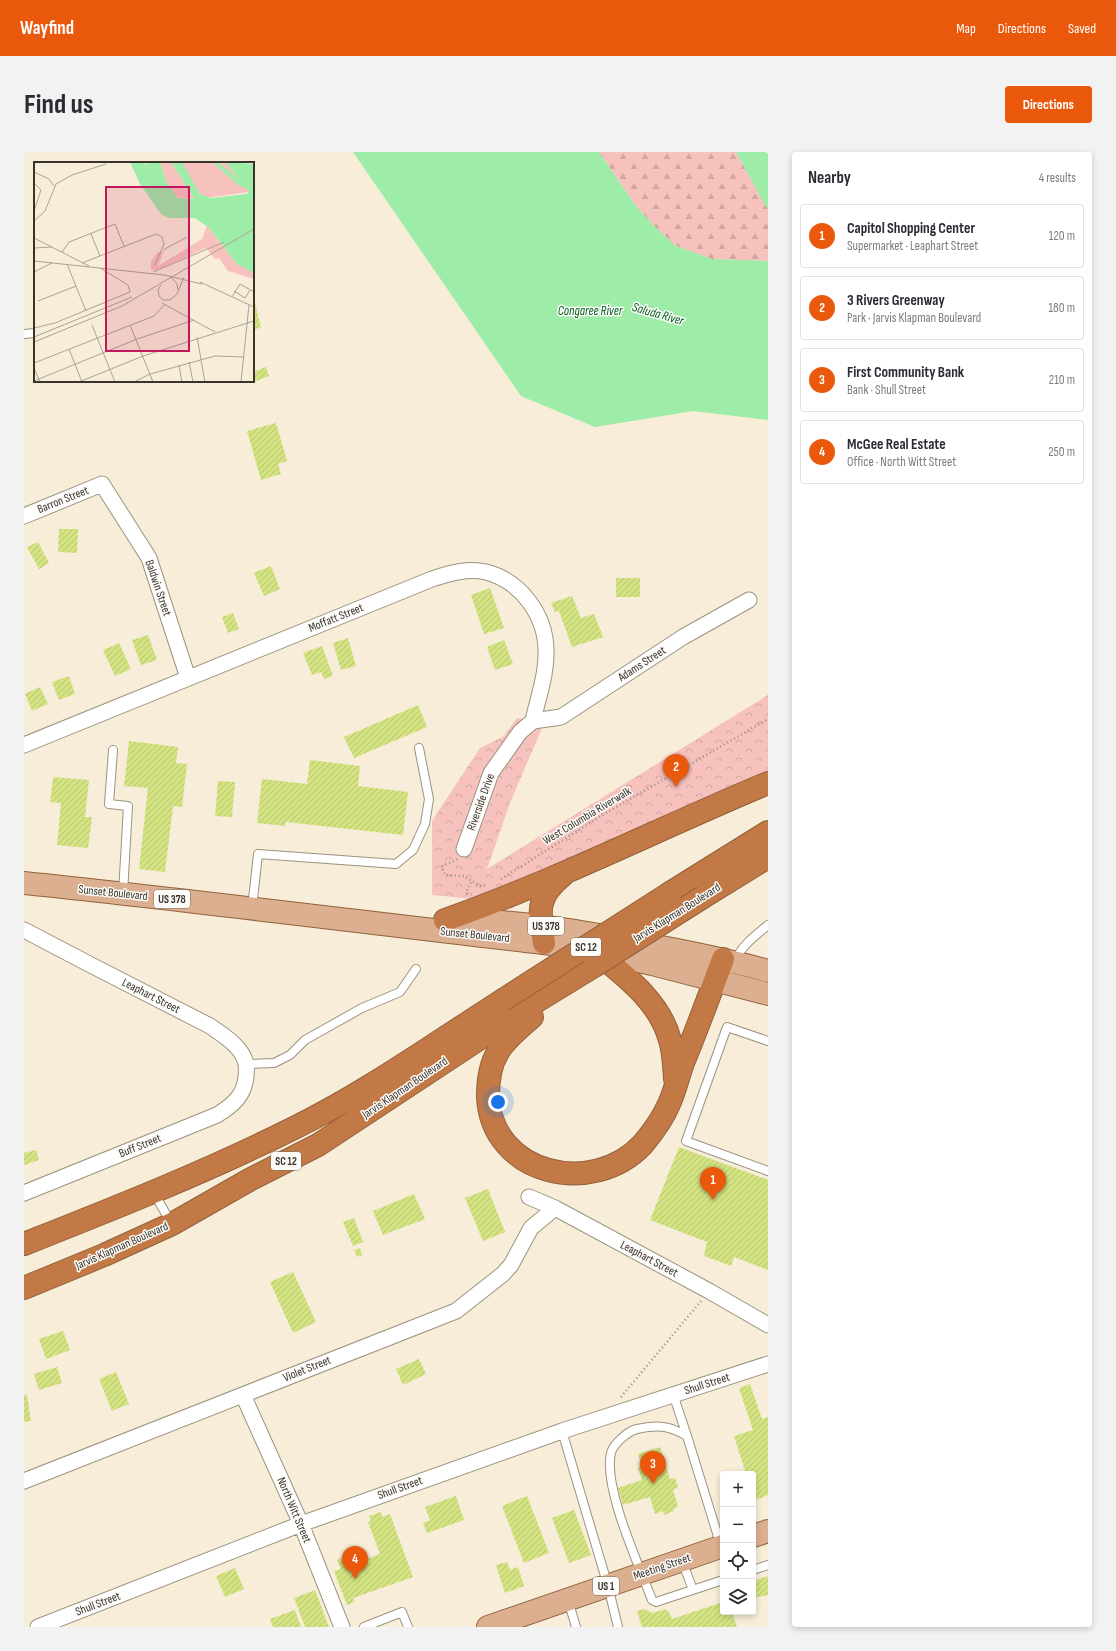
<!DOCTYPE html>
<html lang="en">
<head>
<meta charset="utf-8">
<style>
  :root { --surface:#fff; --page:#f2f2f3; --text:#2b2b33; --muted:#7c7c81; --line:#e1e1e2; --accent:#ea580c }
  body { margin:0; font-family:"Sofia Sans Condensed",sans-serif; background:var(--page); color:var(--text) }
  .controls { position:absolute; right:12px; bottom:12px; display:grid; overflow:hidden; border-radius:4px; box-shadow:0 2px 6px #0003 }
  .controls button { width:36px; height:36px; display:grid; place-items:center; padding:0; border:0; border-bottom:1px solid var(--line); background:var(--surface); color:var(--text); font:20px sans-serif }
  .you { position:absolute; left:474px; top:950px; width:14px; height:14px; margin:-10px; border:3px solid #fff; border-radius:50%; background:#1a73e8; box-shadow:0 0 0 6px #1a73e833 }
  .badge { display:grid; place-items:center; width:26px; height:26px; border-radius:50%; background:var(--accent); color:#fff; font-size:13px; font-weight:700 }
  .pin { position:absolute; translate:-50% -33px; filter:drop-shadow(0 1px 2px #0008) }
  .pin::after { content:''; position:absolute; top:21px; width:14px; height:12px; background:inherit; clip-path:polygon(0 0,100% 0,50% 100%) }
  .list { margin:0; padding:0; list-style:none }
  h2 { display:flex; justify-content:space-between; align-items:center; height:52px; margin:0; padding:0 16px; font-size:17px }
  h2 small { font-size:13px; font-weight:400; color:var(--muted) }
  .list li { display:grid; grid-template-columns:26px 1fr auto; gap:12px; align-items:center; box-sizing:border-box; height:64px; margin:0 8px 8px; padding:0 8px; border:1px solid var(--line); border-radius:4px }
  .list b { display:block; font-size:15px; white-space:nowrap }
  .list p { margin:0; font-size:13px; white-space:nowrap; color:var(--muted) }
  .list em { font-size:13px; font-style:normal; color:var(--muted) }
  .icon { flex:none; width:22px; height:22px; fill:none; stroke:currentColor; stroke-width:2; stroke-linecap:round; stroke-linejoin:round }
  .map { position:relative; flex:none; width:744px; height:1475px; overflow:hidden; border-radius:4px }
  header { display:flex; align-items:center; gap:24px; box-sizing:border-box; height:56px; padding:0 20px; background:var(--accent); color:#fff }
  header strong { font-size:19px }
  nav { display:flex; gap:22px; margin-inline-start:auto; font-size:14px }
  .intro { display:flex; align-items:center; justify-content:space-between; box-sizing:border-box; height:96px; padding:0 24px }
  h1 { margin:0; font-size:28px }
  .button { padding:10px 18px; border-radius:4px; background:var(--accent); color:#fff; font-size:14px; font-weight:700 }
  main { display:flex; gap:24px; padding:0 24px }
  aside { flex:1; background:var(--surface); border-radius:4px; box-shadow:0 2px 6px #0003 }
  .map>svg:first-child { display:block }
</style>
</head>
<body>
<header>
<strong>Wayfind</strong>
<nav><a>Map</a><a>Directions</a><a>Saved</a></nav>
</header>
<div class="intro"><h1>Find us</h1><a class="button">Directions</a></div>
<main>
<div class="map">
<svg width="744" height="1475" viewBox="0 0 744 1475">
  <defs>
    <pattern id="forest-firs" width="22" height="20" patternUnits="userSpaceOnUse"><rect width="22" height="20" fill="#f7c1bd"/><path d="M5 1l3.5 6h-7zM16 11l3.5 6h-7z" fill="#d4a6a3"/></pattern>
    <pattern id="park-crowns" width="20" height="18" patternUnits="userSpaceOnUse"><rect width="20" height="18" fill="#f7c1bd"/><path d="M2 6a3 3 0 1 1 6 0M12 15a3 3 0 1 1 6 0" fill="none" stroke="#d4a6a3"/></pattern>
    <pattern id="building-hatch" width="6" height="6" patternUnits="userSpaceOnUse"><rect width="6" height="6" fill="#d3e381"/><path d="M-1 1l2-2M0 6l6-6M5 7l2-2" fill="none" stroke="#b6c370"/></pattern>
  </defs>
  <rect width="100%" height="100%" fill="#f7edd8"/>
  <path fill="url(#forest-firs)" d="M575,0H712L744,57V109L688,107L652,94L631,75L611,53Z"/>
  <path fill="url(#park-crowns)" d="M744,543V619L460,748L408,743V669L456,596L480,584L493,566L520,571L486,651L463,717Z"/>
  <path fill="#9deca7" d="M329,0H575L611,53L631,75L652,94L688,107L744,109V268L669,259L571,275L497,244Z
    M712,0H744V57L741,53Z"/>
  <path fill="url(#building-hatch)" d="M229,142L237,176L229,177Z
    M242,215L245,224L229,230V220Z
    M252,271L263,309L254,312L257,322L237,328L223,279Z
    M35,377H54L53,401L34,400Z
    M14,390L25,411L15,417L3,395Z
    M247,414L256,437L240,444L230,421Z
    M592,426H616V445H592Z
    M466,436L480,476L460,482L447,443Z
    M548,444L557,466L570,462L579,485L548,495L535,459L531,460L527,451Z
    M209,461L215,477L204,481L198,465Z
    M124,483L133,508L117,513L108,488Z
    M324,486L332,514L317,518L309,491Z
    M480,488L489,512L471,518L463,495Z
    M95,491L107,517L91,524L79,498Z
    M298,494L309,524L300,527L297,520L288,523L279,501Z
    M45,524L51,542L35,548L28,530Z
    M16,535L24,552L8,559L1,542Z
    M394,553L403,575L330,606L320,585Z
    M105,589L154,595L152,611L163,612L158,655L149,654L141,720L115,717L124,636L100,634Z
    M286,608L336,614L334,634L384,640L379,683L262,670L261,674L233,671L238,627L283,632Z
    M29,625L65,628L61,665H68L64,696L33,693L37,651L26,650Z
    M194,629L211,630L208,665L191,664Z
    M655,995L744,1028V1118L710,1105L707,1114L680,1104L683,1090L626,1068Z
    M12,998L15,1008L0,1013V1001Z
    M464,1037L481,1080L459,1089L441,1046Z
    M390,1042L401,1067L359,1083L349,1059Z
    M330,1066L339,1090L329,1094L319,1070Z
    M336,1096L338,1103L333,1105L330,1098Z
    M269,1120L292,1170L269,1181L246,1130Z
    M39,1179L46,1198L22,1207L15,1187Z
    M395,1207L402,1222L379,1233L372,1217Z
    M33,1215L38,1231L15,1238L10,1222Z
    M92,1220L105,1252L88,1259L75,1227Z
    M726,1232L738,1267L744,1265V1343L731,1348L729,1342V1322H722L710,1284L729,1278L715,1236Z
    M0,1243H3L7,1269L0,1270Z
    M636,1295L646,1327L651,1326L654,1336L649,1337L654,1355L649,1357L650,1359L640,1363L639,1359L631,1362L626,1345L599,1353L594,1336L618,1328L614,1316L618,1315L614,1302Z
    M432,1344L440,1368L403,1381L399,1371L406,1368L401,1355Z
    M503,1344L525,1401L500,1411L478,1354Z
    M550,1358L567,1403L545,1411L528,1366Z
    M357,1360L358,1365L366,1362L389,1425L329,1446L330,1450L323,1453L310,1419L317,1417L313,1408L330,1402L332,1408L337,1407V1409L356,1402L344,1370L347,1369L345,1364Z
    M483,1410L486,1418L494,1415L500,1434L481,1441L472,1413Z
    M211,1416L220,1437L201,1445L192,1424Z
    M744,1424V1443L729,1446V1429Z
    M291,1438L305,1475H281L270,1446Z
    M699,1450V1460H708L713,1475H618L613,1459L620,1457L629,1461L641,1457L645,1460L648,1467Z
    M271,1458L277,1475H249L246,1467Z"/>
  <g fill="none" stroke-linecap="round" stroke-linejoin="round">
    <defs>
      <path id="lane" d="M0,182L11,181
        M89,598L85,652L104,654L99,741
        M228,756L234,702L372,712L389,698L401,672L405,647L395,596
        M711,809C718,793 731,784 744,773
        M744,889L703,875L662,989L744,1019
        M222,912L250,911L266,903L281,888L338,856L376,840L392,817
        M130,1041L147,1071
        M649,1242L663,1284
        M538,1279L584,1434L594,1475
        M697,1394L663,1284C644,1273 634,1273 613,1277C604,1279 589,1292 587,1301C579,1336 615,1413 628,1448L632,1450L699,1428
        M658,1409L669,1438
        M729,1418L744,1413
        M544,1448L552,1475
        M340,1475L378,1460L384,1475"/>
      <path id="street" d="M0,364L78,332L125,406L164,526
        M509,569L537,565L659,485L725,448
        M0,593L408,427C426,421 444,416 462,420C497,429 521,463 522,497C523,522 514,545 509,569
        M440,697L467,621L496,580L509,569
        M0,778L65,812L186,874C199,883 219,895 222,912C223,916 222,921 222,925C220,944 209,953 193,963L0,1041
        M505,1045L531,1056L685,1139L744,1173
        M219,1243L277,1372L318,1475
        M0,1329L432,1159L479,1122L487,1113L507,1076L531,1056
        M14,1475L277,1372L538,1279L744,1212"/>
      <path id="primary" d="M0,731C173,749 346,771 520,791L550,795L628,812L744,842
        M427,768C495,768 562,780 628,793C667,801 706,808 744,819
        M729,1384L744,1379
        M464,1475L699,1394"/>
      <path id="highway" d="M646,741L744,680
        M679,745L744,705
        M421,768C532,729 636,676 744,631
        M520,791C515,760 512,745 538,724
        M572,800C601,824 634,848 645,885C650,899 650,913 651,927
        M508,865C496,876 482,886 474,900C466,913 464,928 464,944C467,1023 569,1046 619,992C629,980 639,966 645,952C651,939 654,925 659,911C673,877 686,842 699,807
        M0,1092C91,1056 182,1020 270,976C343,940 410,892 479,848
        M0,1136L80,1103L148,1072L227,1027L294,993L508,852L570,814"/>
    </defs>
    <use href="#lane" stroke="#9c937f" stroke-width="10"/>
    <use href="#street" stroke="#9c937f" stroke-width="17"/>
    <use href="#primary" stroke="#92613c" stroke-width="24"/>
    <use href="#highway" stroke="#92613c" stroke-width="24"/>
    <path stroke="#968f81" stroke-width="2.5" stroke-dasharray="1 3" stroke-linecap="butt" d="M433,707L431,709L419,713L418,716L421,723L440,724L456,734L463,733
      M477,727L582,661L744,567
      M443,742L442,740L448,729
      M597,1245L677,1149"/>
    <use href="#lane" stroke="#fff" stroke-width="8"/>
    <use href="#street" stroke="#fff" stroke-width="15"/>
    <use href="#primary" stroke="#dbaf8f" stroke-width="22"/>
    <use href="#highway" stroke="#c37945" stroke-width="22"/>
    <defs>
      <path id="highway-bridge" d="M570,814L679,745
        M479,848L646,741"/>
    </defs>
    <use href="#highway-bridge" stroke="#92613c" stroke-width="24" stroke-linecap="butt"/>
    <use href="#highway-bridge" stroke="#c37945" stroke-width="22"/>
  </g>
  <g text-anchor="middle" dominant-baseline="central" stroke-width="3" stroke-linejoin="round" paint-order="stroke">
    <g fill="#fdfbf7" stroke="#737069" stroke-width="1">
      <rect x="130" y="738" width="36" height="18" rx="3"/>
      <rect x="504" y="765" width="36" height="18" rx="3"/>
      <rect x="547" y="786" width="30" height="18" rx="3"/>
      <rect x="247" y="1000" width="30" height="18" rx="3"/>
      <rect x="569" y="1425" width="26" height="18" rx="3"/>
    </g>
    <g font-size="11" font-weight="bold" fill="#38342c">
      <text x="148" y="747">US 378</text>
      <text x="522" y="774">US 378</text>
      <text x="562" y="795">SC 12</text>
      <text x="262" y="1009">SC 12</text>
      <text x="582" y="1434">US 1</text>
    </g>
    <g font-size="12" fill="#38342c" stroke="#fdfbf7">
      <text transform="translate(39 348) rotate(-22)">Barron Street</text>
      <text transform="translate(134 436) rotate(71)">Baldwin Street</text>
      <text transform="translate(312 466) rotate(-22)">Moffatt Street</text>
      <text transform="translate(618 512) rotate(-33)">Adams Street</text>
      <text transform="translate(457 650) rotate(-70)">Riverside Drive</text>
      <text transform="translate(563 664) rotate(-31)">West Columbia Riverwalk</text>
      <text transform="translate(89 741) rotate(6)">Sunset Boulevard</text>
      <text transform="translate(653 761) rotate(-32)">Jarvis Klapman Boulevard</text>
      <text transform="translate(451 783) rotate(6)">Sunset Boulevard</text>
      <text transform="translate(127 844) rotate(27)">Leaphart Street</text>
      <text transform="translate(381 936) rotate(-34)">Jarvis Klapman Boulevard</text>
      <text transform="translate(116 994) rotate(-22)">Buff Street</text>
      <text transform="translate(98 1094) rotate(-24)">Jarvis Klapman Boulevard</text>
      <text transform="translate(625 1107) rotate(28)">Leaphart Street</text>
      <text transform="translate(283 1217) rotate(-22)">Violet Street</text>
      <text transform="translate(683 1232) rotate(-18)">Shull Street</text>
      <text transform="translate(376 1336) rotate(-20)">Shull Street</text>
      <text transform="translate(270 1358) rotate(67)">North Witt Street</text>
      <text transform="translate(638 1415) rotate(-19)">Meeting Street</text>
      <text transform="translate(74 1452) rotate(-21)">Shull Street</text>
    </g>
    <g font-size="13" font-style="italic" fill="#015e21" stroke="#fdfbf7">
      <text x="566" y="159">Congaree River</text>
      <text transform="translate(634 162) rotate(16)">Saluda River</text>
    </g>
  </g>
  <g transform="translate(10 10)">
    <rect width="220" height="220" fill="#f7edd8"/>
    <path d="M126,0H137L160,36L148,37L142,34L132,19ZM148,0H178L205,23L212,25L215,30L171,36L162,27ZM184,0H192L204,17L199,14Z" fill="#f7c1bd"/>
    <path d="M173,64L203,102L220,111V117L194,109L185,96L181,97L172,86L123,108H117V99L123,91L130,89L124,104L168,77Z" fill="#f7c1bd"/>
    <path d="M96,0H110L112,4L113,0H126L132,19L140,31L144,36L157,37L160,36L137,0H148L166,32L177,36L213,32L215,28L203,22L178,0H184L204,17L192,0L220,2V111L203,102L175,66L161,56H135L127,52L106,22Z" fill="#9deca7"/>
    <path fill="none" stroke="#aba393" stroke-width="1" d="M0,10L15,17L20,24M0,21L7,28L0,49M0,59L11,49L22,22L38,13L72,2M57,72L66,94M0,76L55,104M0,86L18,85M129,88L153,75M28,90L35,80L81,62L90,84M0,99L130,113L168,122M48,101L122,72L128,75L130,82L121,103M33,102L52,149M0,110L18,101M119,110L190,80M136,114L143,122L144,128M166,120L220,145M127,123L124,128L125,134L129,138H136L143,132L150,115M200,129L211,136L216,128M198,135L206,122L220,130M4,139L42,124M128,141L181,170M58,163L81,220M96,163L119,220M0,166L21,161L96,130L94,123L66,106M0,175L98,135M163,175L171,220M0,180L88,144L220,67M35,187L48,220M155,200L159,220M0,201L120,154L131,142M145,203L148,220M0,206L6,220M0,219L103,177L160,158M45,220L109,194L220,159M100,220L116,212L181,194L209,195M207,220L215,143"/>
    <path fill="#c2185b" fill-opacity="0.15" stroke="#c2185b" stroke-width="2" d="M72,25H155V189H72Z"/>
    <rect width="220" height="220" fill="none" stroke="#38342c" stroke-width="2"/>
  </g>
</svg>
<div class="controls">
<button>+</button>
<button>−</button>
<button><svg class="icon" aria-label="locate" viewBox="0 0 24 24"><circle cx="12" cy="12" r="6"/><path d="M12 2v4M12 18v4M2 12h4M18 12h4"/></svg></button>
<button><svg class="icon" aria-label="layers" viewBox="0 0 24 24"><path d="M12 4l9 5-9 5-9-5zM3 14l9 5 9-5"/></svg></button>
</div>
<div class="you"></div>
<div class="pin badge" style="left:689px;top:1048px">1</div>
<div class="pin badge" style="left:652px;top:635px">2</div>
<div class="pin badge" style="left:629px;top:1332px">3</div>
<div class="pin badge" style="left:331px;top:1427px">4</div>
</div>
<aside>
<h2>Nearby<small>4 results</small></h2>
<ul class="list">
<li><span class="badge">1</span><div><b>Capitol Shopping Center</b><p>Supermarket · Leaphart Street</p></div><em>120 m</em></li>
<li><span class="badge">2</span><div><b>3 Rivers Greenway</b><p>Park · Jarvis Klapman Boulevard</p></div><em>180 m</em></li>
<li><span class="badge">3</span><div><b>First Community Bank</b><p>Bank · Shull Street</p></div><em>210 m</em></li>
<li><span class="badge">4</span><div><b>McGee Real Estate</b><p>Office · North Witt Street</p></div><em>250 m</em></li>
</ul>
</aside>
</main>
</body>
</html>
